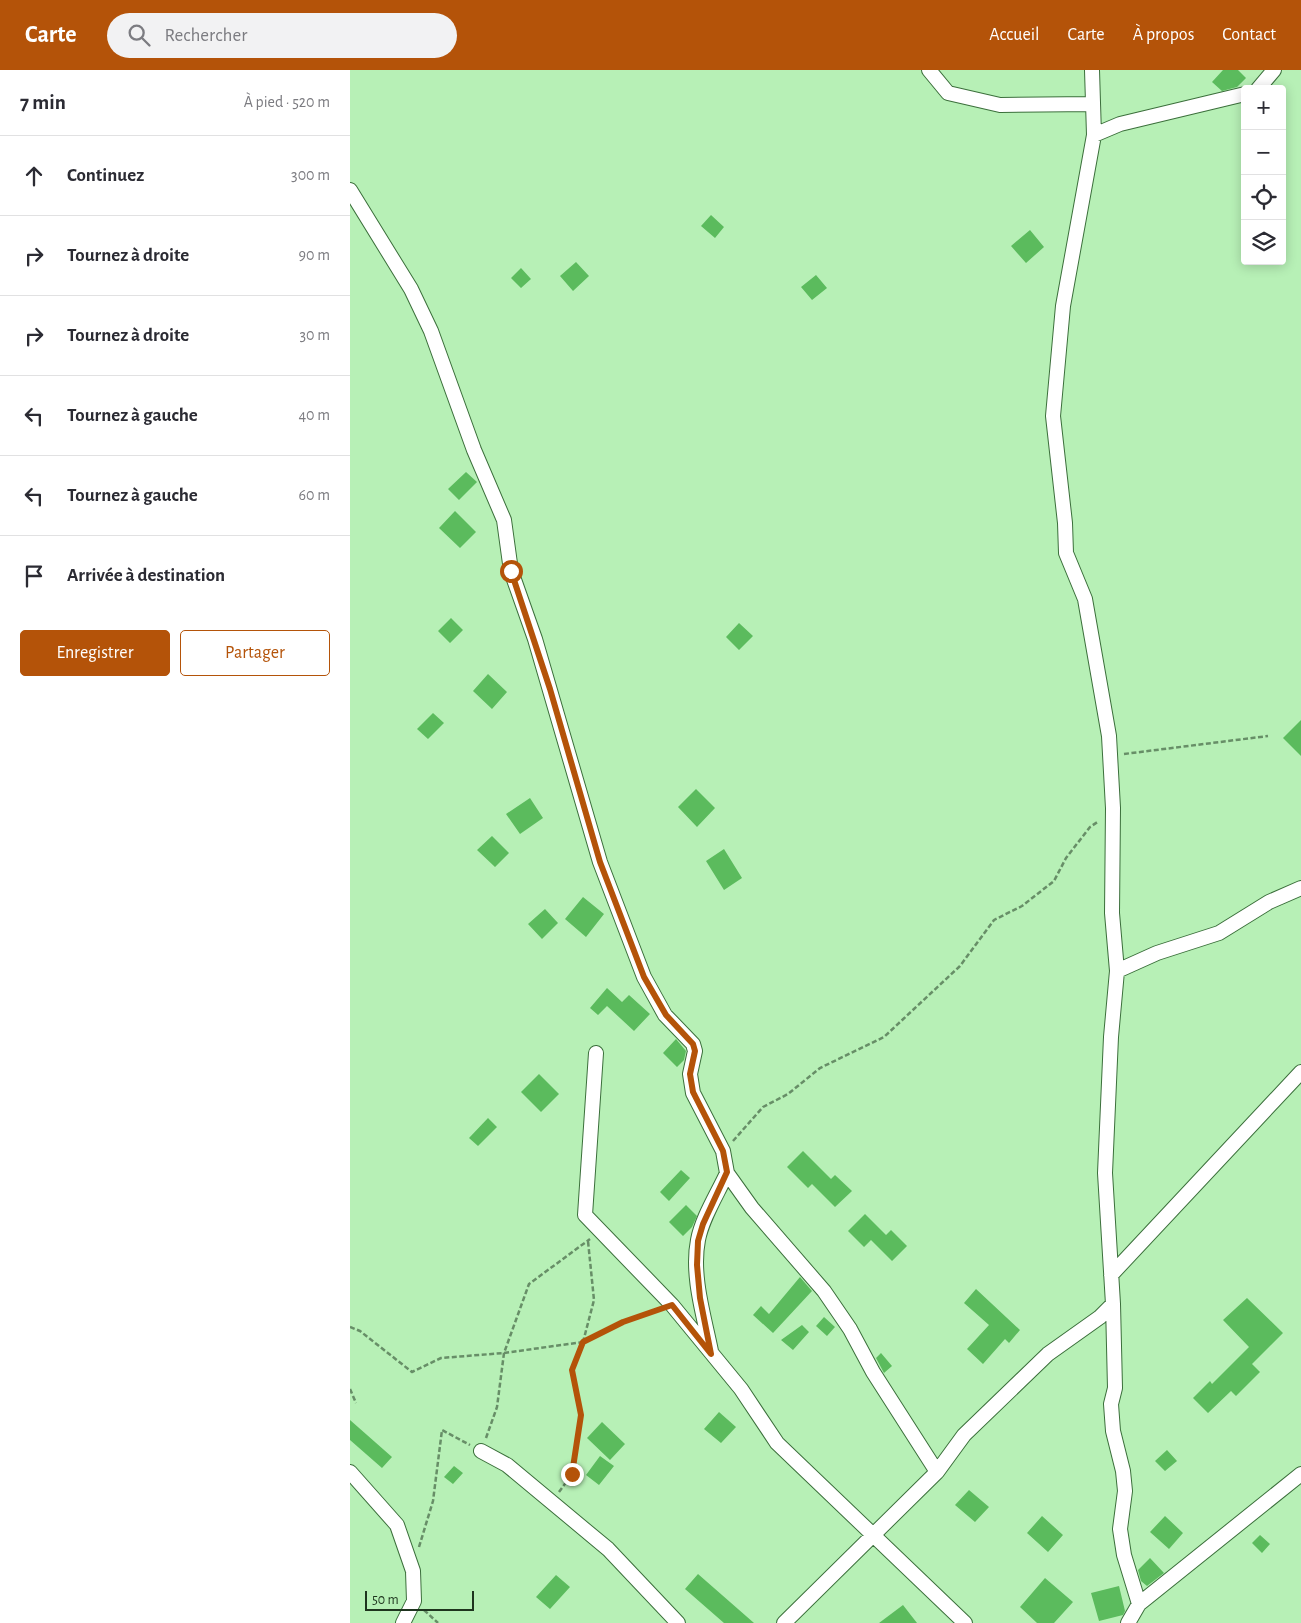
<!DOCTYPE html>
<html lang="fr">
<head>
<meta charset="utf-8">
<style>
  :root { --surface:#fff; --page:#f2f2f3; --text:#2b2b33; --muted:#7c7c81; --line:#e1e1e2; --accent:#b45309 }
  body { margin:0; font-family:"Alegreya Sans",sans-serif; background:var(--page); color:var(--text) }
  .controls { position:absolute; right:15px; top:15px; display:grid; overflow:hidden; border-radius:5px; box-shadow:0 2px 12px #0003 }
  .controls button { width:45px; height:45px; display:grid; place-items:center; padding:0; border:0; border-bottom:1px solid var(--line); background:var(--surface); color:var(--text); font:25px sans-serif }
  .scale { position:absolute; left:15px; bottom:12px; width:109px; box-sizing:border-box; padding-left:5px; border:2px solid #1e341e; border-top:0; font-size:14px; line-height:18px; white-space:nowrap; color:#1e341e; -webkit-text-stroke:4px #b7f0b6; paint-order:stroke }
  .stop { position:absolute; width:15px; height:15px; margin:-11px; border:4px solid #b45309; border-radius:50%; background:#fff }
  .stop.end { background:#b45309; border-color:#fff; box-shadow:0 1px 5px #0008 }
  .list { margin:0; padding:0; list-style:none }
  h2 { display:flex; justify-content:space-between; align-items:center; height:65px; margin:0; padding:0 20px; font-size:21px }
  h2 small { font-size:16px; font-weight:400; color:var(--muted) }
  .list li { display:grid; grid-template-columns:32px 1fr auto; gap:15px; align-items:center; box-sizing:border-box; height:80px; padding:0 20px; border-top:1px solid var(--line) }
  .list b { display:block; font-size:19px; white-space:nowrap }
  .list em { font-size:16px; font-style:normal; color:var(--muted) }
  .actions { display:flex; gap:10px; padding:15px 20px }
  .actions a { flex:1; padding:11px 0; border:1px solid var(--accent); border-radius:5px; text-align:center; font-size:18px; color:var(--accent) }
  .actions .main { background:var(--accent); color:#fff }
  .icon { flex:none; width:28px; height:28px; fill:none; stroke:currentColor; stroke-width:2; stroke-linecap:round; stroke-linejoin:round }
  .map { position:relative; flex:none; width:951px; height:1553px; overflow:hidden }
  header { display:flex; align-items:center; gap:30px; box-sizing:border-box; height:70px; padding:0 25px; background:var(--accent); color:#fff }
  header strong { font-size:24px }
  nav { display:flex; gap:28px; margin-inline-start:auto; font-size:18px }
  .search { width:350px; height:45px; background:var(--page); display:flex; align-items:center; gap:12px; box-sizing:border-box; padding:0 18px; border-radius:28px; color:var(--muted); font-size:19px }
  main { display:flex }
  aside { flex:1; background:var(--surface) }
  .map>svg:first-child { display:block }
</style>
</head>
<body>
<header>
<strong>Carte</strong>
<div class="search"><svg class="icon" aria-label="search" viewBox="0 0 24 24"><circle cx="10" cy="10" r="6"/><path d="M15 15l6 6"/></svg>Rechercher</div>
<nav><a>Accueil</a><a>Carte</a><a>À propos</a><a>Contact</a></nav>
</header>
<main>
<aside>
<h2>7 min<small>À pied · 520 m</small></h2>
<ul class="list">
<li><svg class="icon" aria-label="ahead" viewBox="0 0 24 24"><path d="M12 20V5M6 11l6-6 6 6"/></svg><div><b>Continuez</b></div><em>300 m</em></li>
<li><svg class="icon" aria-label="right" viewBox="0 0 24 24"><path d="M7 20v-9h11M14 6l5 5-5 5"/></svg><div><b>Tournez à droite</b></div><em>90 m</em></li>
<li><svg class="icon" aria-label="right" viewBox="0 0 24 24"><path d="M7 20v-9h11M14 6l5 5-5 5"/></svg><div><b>Tournez à droite</b></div><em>30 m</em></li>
<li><svg class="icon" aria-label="left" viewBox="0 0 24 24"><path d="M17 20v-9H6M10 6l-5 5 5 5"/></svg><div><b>Tournez à gauche</b></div><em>40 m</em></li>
<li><svg class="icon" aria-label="left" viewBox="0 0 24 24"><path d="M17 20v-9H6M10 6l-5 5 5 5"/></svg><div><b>Tournez à gauche</b></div><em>60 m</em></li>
<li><svg class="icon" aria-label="arrive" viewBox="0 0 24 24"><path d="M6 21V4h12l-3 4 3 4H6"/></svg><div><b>Arrivée à destination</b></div></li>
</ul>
<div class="actions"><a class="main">Enregistrer</a><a>Partager</a></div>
</aside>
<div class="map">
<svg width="951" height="1553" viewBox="0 0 951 1553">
  <rect width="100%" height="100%" fill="#b7f0b6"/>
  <path fill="#5bbb5d" d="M873,0H888L896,8L887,17L872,21L862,12Z
    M361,145L374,157L365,168L351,156Z
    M680,160L694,177L676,193L661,176Z
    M226,192L239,206L223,221L210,206Z
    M171,198L181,209L171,218L161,208Z
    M466,205L477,218L462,230L451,217Z
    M116,402L127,412L109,430L98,419Z
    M105,441L126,462L110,478L89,458Z
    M101,548L113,560L100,573L88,561Z
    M389,553L403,566L389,580L376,567Z
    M138,604L157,622L142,639L123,621Z
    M83,643L94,653L78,669L67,659Z
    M951,650V686L933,668Z
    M346,719L365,738L347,757L328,737Z
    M180,728L193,748L170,764L156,744Z
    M142,766L159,783L145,797L127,780Z
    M374,779L392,808L374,820L356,791Z
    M233,827L254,844L236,867L215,849Z
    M195,839L208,853L192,869L178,854Z
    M257,918L272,932L279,925L300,944L284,961L257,936L248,945L240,938Z
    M326,969L336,981L334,990L327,997L313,983Z
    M189,1004L209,1024L191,1042L171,1022Z
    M138,1048L147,1057L128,1076L119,1068Z
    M453,1081L481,1109L485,1105L502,1121L485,1137L462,1114L458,1118L437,1097Z
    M331,1100L340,1108L319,1131L310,1122Z
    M336,1135L347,1146L342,1157L333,1166L319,1152Z
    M515,1144L536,1165L541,1160L557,1176L542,1191L521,1170L514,1177L498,1161Z
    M450,1207L462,1221L423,1263L403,1245L411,1236L419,1244Z
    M626,1219L670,1260L659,1273L655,1269L633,1294L617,1279L639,1255L614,1233Z
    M897,1228L933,1263L902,1294L910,1302L886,1326L881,1321L858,1343L843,1328L860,1311L862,1314L899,1277L873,1250Z
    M474,1247L485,1257L477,1266L466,1256Z
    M452,1255L459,1262L443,1280L431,1270Z
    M531,1283L542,1296L534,1303L526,1288Z
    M369,1342L386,1357L371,1373L354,1359Z
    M0,1350L42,1387L32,1398L0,1370Z
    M252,1352L275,1374L260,1390L237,1368Z
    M817,1380L827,1391L815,1401L805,1391Z
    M250,1386L264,1396L249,1415L236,1405Z
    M104,1396L113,1403L103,1414L94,1407Z
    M619,1420L639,1437L625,1452L605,1435Z
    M692,1446L713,1465L698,1482L677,1463Z
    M815,1446L833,1463L819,1479L800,1462Z
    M910,1465L920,1474L912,1483L902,1473Z
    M800,1488L814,1503L797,1516L791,1511L788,1500Z
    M348,1504L404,1553H374L335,1519Z
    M206,1505L220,1517L200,1539L186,1527Z
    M695,1508L723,1532L704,1553H687L670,1537Z
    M769,1516L775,1541L773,1545L749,1551L741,1523Z
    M553,1535L567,1553H529Z"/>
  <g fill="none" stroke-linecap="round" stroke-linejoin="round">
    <defs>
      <path id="street" d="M579,0L598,23L650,35L743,34
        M742,0L744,65L713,236L703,346L715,453L716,483L735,529L759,666L763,738L762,843L767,901L761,967L755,1103L763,1234L765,1318L761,1334L763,1361L773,1401L775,1421L770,1459L774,1485L789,1534
        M908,19L924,0
        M744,65L770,54L895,24
        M0,120L61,219L81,261L124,380L154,450L161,501L185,569L250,792L294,907L315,945L343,974L345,981L340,1004L343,1023L373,1081L377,1103L402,1138L474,1221L500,1259L523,1302L587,1402L614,1365L698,1284L750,1247L763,1234
        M767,901L807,883L869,863L919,832L951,818
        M246,983L235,1145L322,1235L391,1319L427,1373L615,1553
        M761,1205L951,1002
        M361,1281C354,1246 341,1205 348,1170C352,1148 368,1123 377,1103
        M131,1381L157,1395L258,1479L328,1553
        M0,1402L47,1455L63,1501L64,1531L53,1553
        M434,1553L587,1402
        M778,1553L789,1534L951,1404"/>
    </defs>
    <use href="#street" stroke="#3b6f3b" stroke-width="16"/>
    <path stroke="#678e67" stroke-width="2.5" stroke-dasharray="5 2.5" stroke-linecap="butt" d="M774,684L918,666
      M383,1071L413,1037L438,1024L470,998L534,967L610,896L644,850L672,836L704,811L716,788L740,757L749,751
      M0,1257L10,1261L62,1302L91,1288L154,1283L233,1272L273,1252L307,1240
      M0,1319L6,1333
      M136,1368L147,1337L154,1283L179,1214L240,1169
      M209,1422L222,1404L231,1345L222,1300L233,1272L244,1230L238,1171
      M69,1477L83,1431L92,1360L120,1375
      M74,1540L88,1553"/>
    <use href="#street" stroke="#fff" stroke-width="14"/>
  </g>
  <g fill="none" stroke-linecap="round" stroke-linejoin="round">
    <path stroke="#b45309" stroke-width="6" d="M161,501L200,619L250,792L294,907L316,945L343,974L345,981L340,1004L343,1022L373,1081L377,1102L353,1154L348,1171L347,1195L350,1228L361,1284L322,1235L273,1252L233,1272L222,1300L231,1345L222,1404"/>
  </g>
</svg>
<div class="controls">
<button>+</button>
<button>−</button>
<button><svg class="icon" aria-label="locate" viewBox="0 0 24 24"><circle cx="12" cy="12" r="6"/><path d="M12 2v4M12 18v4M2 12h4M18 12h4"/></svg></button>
<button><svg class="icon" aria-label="layers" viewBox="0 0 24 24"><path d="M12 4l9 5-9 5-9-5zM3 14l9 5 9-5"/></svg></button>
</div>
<div class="scale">50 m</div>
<div class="stop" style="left:161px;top:501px"></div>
<div class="stop end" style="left:222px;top:1404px"></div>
</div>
</main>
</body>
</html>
